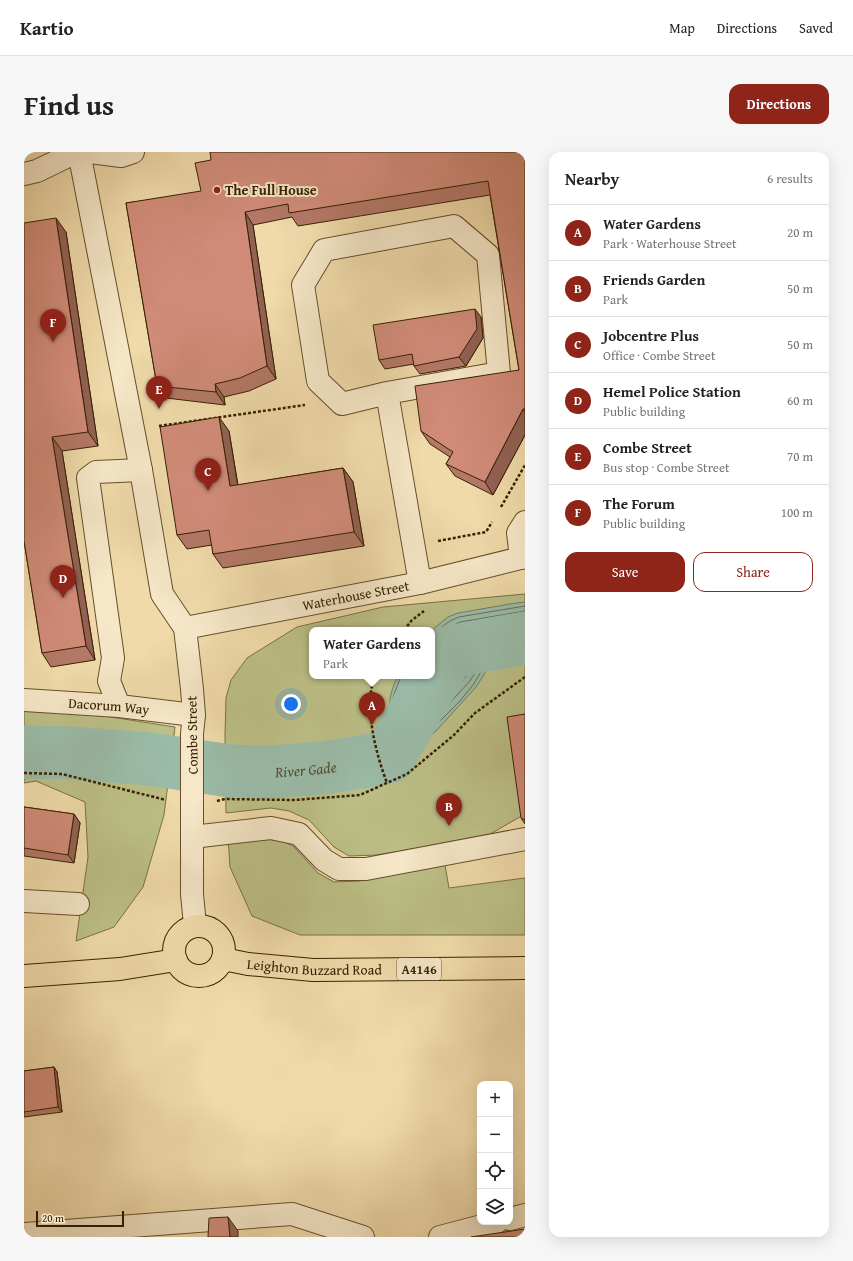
<!DOCTYPE html>
<html lang="en">
<head>
<meta charset="utf-8">
<style>
  :root { --surface:#fff; --page:#f6f6f6; --text:#222; --muted:#767676; --line:#e0e0e0; --accent:#8f2418 }
  body { margin:0; font-family:"Gentium Book Plus",serif; background:var(--page); color:var(--text) }
  .controls { position:absolute; right:12px; bottom:12px; display:grid; overflow:hidden; border-radius:8px; box-shadow:0 4px 16px #0002 }
  .controls button { width:36px; height:36px; display:grid; place-items:center; padding:0; border:0; border-bottom:1px solid var(--line); background:var(--surface); color:var(--text); font:20px sans-serif }
  .scale { position:absolute; left:12px; bottom:10px; width:88px; box-sizing:border-box; padding-left:4px; border:2px solid #372101; border-top:0; font-size:11px; line-height:14px; white-space:nowrap; color:#372101; -webkit-text-stroke:3px #f5e7c8; paint-order:stroke }
  .you { position:absolute; left:267px; top:552px; width:14px; height:14px; margin:-10px; border:3px solid #fff; border-radius:50%; background:#1a73e8; box-shadow:0 0 0 6px #1a73e833 }
  .badge { display:grid; place-items:center; width:26px; height:26px; border-radius:50%; background:var(--accent); color:#fff; font-size:13px; font-weight:700 }
  .pin { position:absolute; translate:-50% -33px; filter:drop-shadow(0 1px 2px #0008) }
  .pin::after { content:''; position:absolute; top:21px; width:14px; height:12px; background:inherit; clip-path:polygon(0 0,100% 0,50% 100%) }
  .popup { position:absolute; left:285px; top:475px; width:126px; height:52px; box-sizing:border-box; display:grid; place-content:center; border-radius:8px; background:var(--surface); filter:drop-shadow(0 1px 3px #0005); font-size:13px; white-space:nowrap; color:var(--muted) }
  .popup b { font-size:15px; color:var(--text) }
  .popup::after { content:''; position:absolute; left:50%; top:100%; margin-left:-8px; border:8px solid transparent; border-top-color:var(--surface) }
  .list { margin:0; padding:0; list-style:none }
  h2 { display:flex; justify-content:space-between; align-items:center; height:52px; margin:0; padding:0 16px; font-size:17px }
  h2 small { font-size:13px; font-weight:400; color:var(--muted) }
  .list li { display:grid; grid-template-columns:26px 1fr auto; gap:12px; align-items:center; box-sizing:border-box; height:56px; padding:0 16px; border-top:1px solid var(--line) }
  .list b { display:block; font-size:15px; white-space:nowrap }
  .list p { margin:0; font-size:13px; white-space:nowrap; color:var(--muted) }
  .list em { font-size:13px; font-style:normal; color:var(--muted) }
  .actions { display:flex; gap:8px; padding:12px 16px }
  .actions a { flex:1; padding:9px 0; border:1px solid var(--accent); border-radius:12px; text-align:center; font-size:14px; color:var(--accent) }
  .actions .main { background:var(--accent); color:#fff }
  .icon { flex:none; width:22px; height:22px; fill:none; stroke:currentColor; stroke-width:2; stroke-linecap:round; stroke-linejoin:round }
  .map { position:relative; flex:none; width:501px; height:1085px; overflow:hidden; border-radius:12px }
  header { display:flex; align-items:center; gap:24px; box-sizing:border-box; height:56px; padding:0 20px; background:var(--surface); border-bottom:1px solid var(--line) }
  header strong { font-size:19px }
  nav { display:flex; gap:22px; margin-inline-start:auto; font-size:14px }
  .intro { display:flex; align-items:center; justify-content:space-between; box-sizing:border-box; height:96px; padding:0 24px }
  h1 { margin:0; font-size:28px }
  .button { padding:10px 18px; border-radius:12px; background:var(--accent); color:#fff; font-size:14px; font-weight:700 }
  main { display:flex; gap:24px; padding:0 24px }
  aside { flex:1; background:var(--surface); border-radius:12px; box-shadow:0 4px 16px #0002 }
  .map>svg:first-child { display:block }
</style>
</head>
<body>
<header>
<strong>Kartio</strong>
<nav><a>Map</a><a>Directions</a><a>Saved</a></nav>
</header>
<div class="intro"><h1>Find us</h1><a class="button">Directions</a></div>
<main>
<div class="map">
<svg width="501" height="1085" viewBox="0 0 501 1085">
  <rect width="100%" height="100%" fill="#f0daaa"/>
  <filter id="stains"><feTurbulence type="fractalNoise" baseFrequency=".005" numOctaves="4"/><feColorMatrix values="0 0 0 0 .2 0 0 0 0 .09 0 0 0 0 .02 0 0 0 .5 -.17"/></filter>
  <radialGradient id="worn" r=".72"><stop offset=".6" stop-color="#630" stop-opacity="0"/><stop offset="1" stop-color="#630" stop-opacity=".3"/></radialGradient>
  <path fill="#bcbf87" stroke="#7a7044" fill-rule="evenodd" d="M501,442V662L461,685L352,703L325,704L310,695L285,668L265,659L247,656L202,661L201,583L202,546L207,528L223,506L273,475L359,455ZM288,478H408V524H288Z
    M17,554L151,575L140,663L119,735L90,775L52,789L64,705L61,650L12,629L0,631V557Z
    M204,685H249L269,694L294,721L310,730L336,729L421,713L425,736L501,726V783H276L228,764L206,715Z"/>
  <path fill="#9abba8" stroke="#727d65" d="M501,450V487L466,489L462,508L461,521L452,535L413,578L394,594L381,608L380,613L377,614L366,609L363,596L366,593C366,567 361,548 374,524H408V478L424,465L434,461L486,452Z"/>
  <g fill="none" stroke-linecap="round" stroke-linejoin="round">
    <path stroke="#686e54" stroke-width="1" d="M501,465L469,470L467,472L469,474L501,472
      M408,482L426,469L435,465L501,454
      M408,487C417,485 426,474 436,470L501,459
      M377,524L369,545L370,593L367,598L369,606L375,609L391,591L410,575L436,549L449,533L457,520L458,507L463,487L466,485L501,483
      M382,524L374,546L375,593L373,599L375,601L388,587L407,571L445,530L453,518V506L457,488L460,484L466,480L501,478
      M388,524C387,533 382,540 380,549C378,559 380,571 381,581L382,583C395,576 441,531 446,517C447,514 447,511 447,508C448,496 450,482 461,475V473L459,472L432,478L416,491L408,493"/>
    <path stroke="#9abba8" stroke-width="53" id="s1" d="M0,600L47,601L126,607L206,619L245,620L272,618L306,615L365,605L425,500L501,486"/>
    <defs>
      <g id="minor">
        <path d="M55,0L117,318L138,442L161,476L168,537L170,563L168,582V742L171,773"/>
        <path d="M66,0L97,4L109,0"/>
        <path d="M0,22L13,19L52,0"/>
        <path d="M363,241L318,252L294,229L279,133L300,98L430,74L464,103L475,221L363,241L396,431"/>
        <path d="M497,406L494,381L501,370"/>
        <path id="s2" d="M161,476L396,431L501,405"/>
        <path id="s3" d="M0,548L95,554L170,563"/>
        <path d="M95,554L85,529L89,506L64,326L72,320L117,318"/>
        <path d="M168,685L247,676L275,682L300,708L315,717H342L501,687"/>
        <path d="M0,749L54,752"/>
        <path d="M486,1067L501,1063"/>
        <path d="M0,1082L268,1062L339,1085"/>
        <path d="M416,1085L473,1070"/>
      </g>
      <g id="major">
        <circle cx="175" cy="799" r="25"/>
        <path id="s4" d="M199,807L224,812L289,818L501,816"/>
        <path d="M0,824L96,817L152,808"/>
      </g>
    </defs>
    <use href="#minor" stroke="#654f2b" stroke-width="24"/>
    <use href="#major" stroke="#372101" stroke-width="24"/>
    <path stroke="#372101" stroke-width="2.5" stroke-dasharray="3 2" stroke-linecap="butt" d="M135,274L281,253
      M477,355L501,313
      M414,389L462,380L468,370
      M380,478L388,468L400,459
      M351,524C339,554 352,602 363,631
      M0,621L38,622L142,648
      M193,649L201,647L271,648L336,643L383,622L430,583L451,561L501,525"/>
    <use href="#minor" stroke="#f5e7c8" stroke-width="22"/>
    <use href="#major" stroke="#f0daaa" stroke-width="22"/>
  </g>
  <path fill="#b37867" stroke="#372101" d="M501,0V283L469,343L431,324L422,312L426,305L406,292L397,279L495,218L466,43L274,74L268,65L229,73L252,227L225,239L200,245L201,253L142,246L133,234L102,51Z
    M42,80L74,294L38,299L71,508L27,515L18,501L0,389Z
    M457,165L459,186L442,214L396,222L390,214V212L361,217L355,208Z
    M205,279L214,333L319,316L329,330L340,394L199,416L189,402L188,393L163,397L153,383Z
    M0,655L50,662L56,671L50,711L0,704Z
    M497,666L501,668V672Z
    M30,915L33,920L38,960L0,965V919Z"/>
  <path fill="#926154" stroke="#372101" d="M221,60L229,73L252,227L243,214Z
    M32,66L42,80L74,294L64,280Z
    M451,157L457,165L459,186L442,214L435,205Z
    M191,232L200,245L201,253L192,240Z
    M499,257L501,260V283L469,343L461,330Z
    M195,265L205,279L216,348L206,334Z
    M28,285L38,299L71,508L62,494Z
    M319,316L329,330L340,394L330,380Z
    M50,662L56,671L50,711L44,703Z
    M30,915L33,920L38,960L34,955Z
    M204,1065L214,1079V1085H206Z"/>
  <path fill="#d08b78" stroke="#372101" d="M186,0H501V257H499L461,330L422,312L429,300L397,279L391,234L495,218L464,29L265,61L264,52L221,60L243,214L216,226L191,232L192,240L133,234L102,51L177,39L171,11L187,8Z
    M32,66L64,280L28,285L62,494L18,501L0,389V71Z
    M451,157L453,177L435,205L390,214L388,202L355,208L349,173Z
    M195,265L206,334L319,316L330,380L189,402L185,378L153,383L136,275Z
    M501,562V668L497,666L483,565Z
    M0,655L50,662L44,703L0,696Z
    M30,915L34,955L0,960V919Z
    M204,1065L206,1085H184L185,1066Z
    M501,1077V1085H447Z"/>
  <circle fill="#8f2418" stroke="#f5e7c8" stroke-width="1.5" cx="193" cy="38" r="4"/>
  <g text-anchor="middle" dominant-baseline="central" stroke-width="4" stroke-linejoin="round" paint-order="stroke">
    <rect fill="#f5e7c8" stroke="#705c3d" stroke-width="1" x="373" y="806" width="44" height="22" rx="3"/>
    <g font-size="13" font-weight="bold" fill="#372101">
      <text x="395" y="817">A4146</text>
    </g>
    <g font-size="14" font-weight="bold" fill="#372101" stroke="#f5e7c8" text-anchor="start">
      <text x="201" y="38">The Full House</text>
    </g>
    <g font-size="14" fill="#372101" stroke="#f5e7c8">
      <text stroke="none"><textPath href="#s2" startOffset="174">Waterhouse Street</textPath></text>
      <text stroke="none"><textPath href="#s3" startOffset="85">Dacorum Way</textPath></text>
      <text transform="translate(168 583) rotate(-91)">Combe Street</text>
      <text stroke="none"><textPath href="#s4" startOffset="92">Leighton Buzzard Road</textPath></text>
    </g>
    <g font-size="15" font-style="italic" fill="#554f33" stroke="#f5e7c8">
      <text stroke="none"><textPath href="#s1" startOffset="283">River Gade</textPath></text>
    </g>
  </g>
  <rect width="100%" height="100%" filter="url(#stains)"/>
  <rect width="100%" height="100%" fill="url(#worn)"/>
</svg>
<div class="controls">
<button>+</button>
<button>−</button>
<button><svg class="icon" aria-label="locate" viewBox="0 0 24 24"><circle cx="12" cy="12" r="6"/><path d="M12 2v4M12 18v4M2 12h4M18 12h4"/></svg></button>
<button><svg class="icon" aria-label="layers" viewBox="0 0 24 24"><path d="M12 4l9 5-9 5-9-5zM3 14l9 5 9-5"/></svg></button>
</div>
<div class="scale">20 m</div>
<div class="you"></div>
<div class="pin badge" style="left:348px;top:573px">A</div>
<div class="popup"><b>Water Gardens</b>Park</div>
<div class="pin badge" style="left:425px;top:674px">B</div>
<div class="pin badge" style="left:184px;top:339px">C</div>
<div class="pin badge" style="left:39px;top:446px">D</div>
<div class="pin badge" style="left:135px;top:257px">E</div>
<div class="pin badge" style="left:29px;top:190px">F</div>
</div>
<aside>
<h2>Nearby<small>6 results</small></h2>
<ul class="list">
<li><span class="badge">A</span><div><b>Water Gardens</b><p>Park · Waterhouse Street</p></div><em>20 m</em></li>
<li><span class="badge">B</span><div><b>Friends Garden</b><p>Park</p></div><em>50 m</em></li>
<li><span class="badge">C</span><div><b>Jobcentre Plus</b><p>Office · Combe Street</p></div><em>50 m</em></li>
<li><span class="badge">D</span><div><b>Hemel Police Station</b><p>Public building</p></div><em>60 m</em></li>
<li><span class="badge">E</span><div><b>Combe Street</b><p>Bus stop · Combe Street</p></div><em>70 m</em></li>
<li><span class="badge">F</span><div><b>The Forum</b><p>Public building</p></div><em>100 m</em></li>
</ul>
<div class="actions"><a class="main">Save</a><a>Share</a></div>
</aside>
</main>
</body>
</html>
